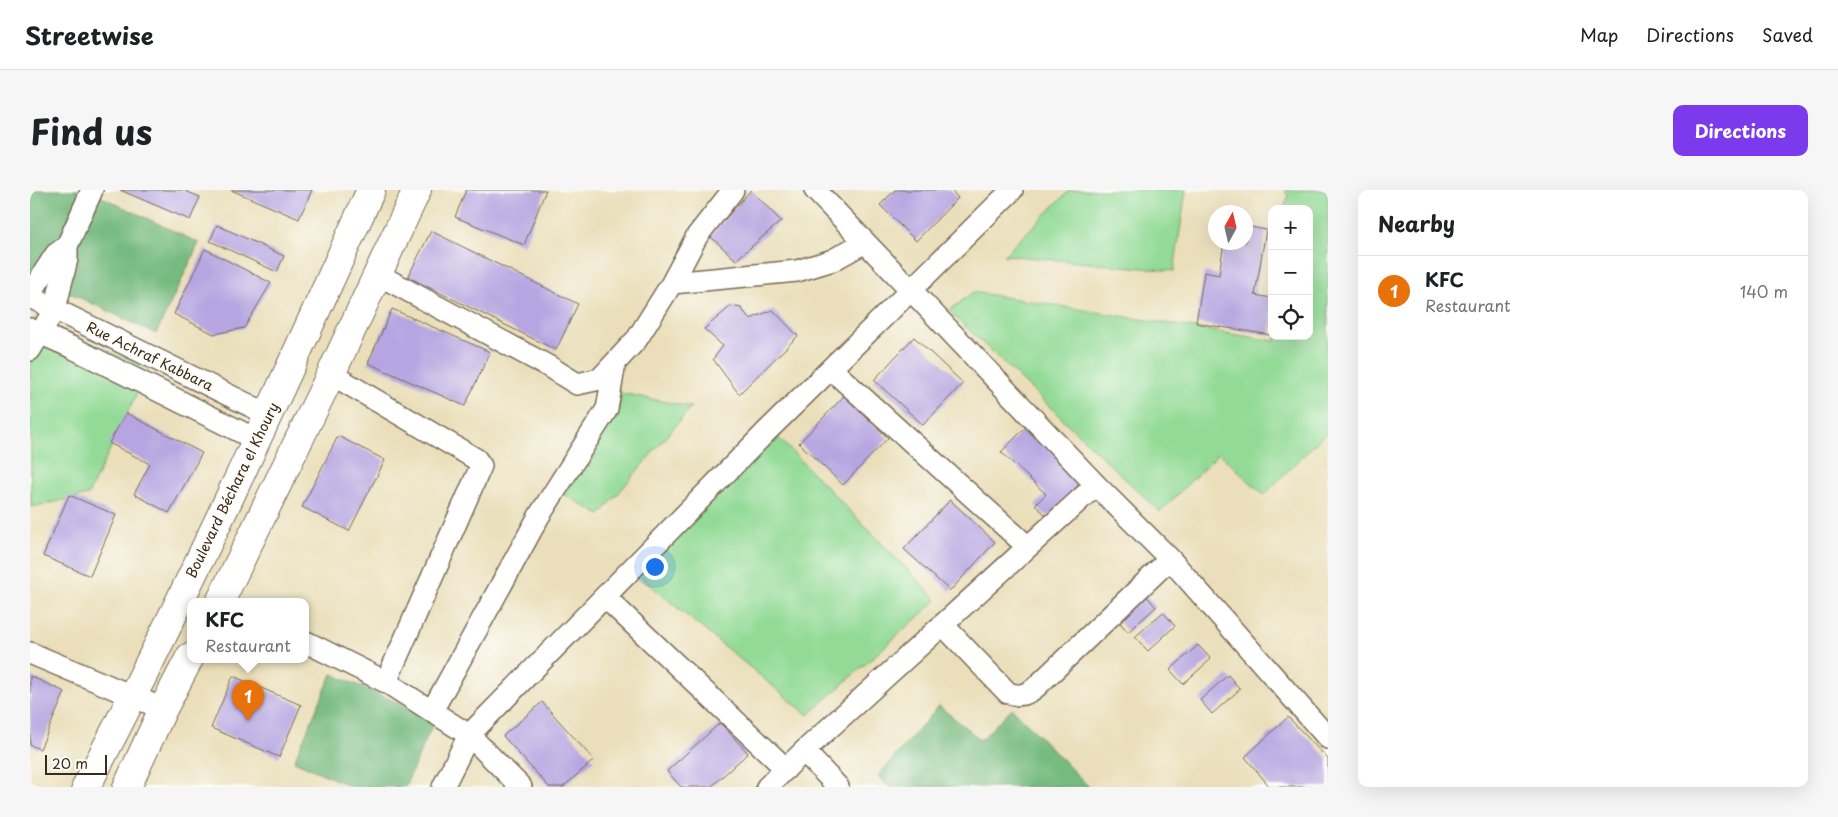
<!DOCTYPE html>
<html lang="en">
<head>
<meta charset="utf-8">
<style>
  :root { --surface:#fff; --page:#f6f6f6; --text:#202124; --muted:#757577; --line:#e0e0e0; --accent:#7c3aed }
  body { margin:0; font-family:"Playpen Sans",sans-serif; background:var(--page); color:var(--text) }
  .controls { position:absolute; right:15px; top:15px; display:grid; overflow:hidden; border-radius:10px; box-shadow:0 5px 20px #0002 }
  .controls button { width:45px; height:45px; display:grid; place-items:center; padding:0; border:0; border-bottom:1px solid var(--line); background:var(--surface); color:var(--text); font:25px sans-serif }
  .compass { position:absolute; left:1178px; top:15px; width:45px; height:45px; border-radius:50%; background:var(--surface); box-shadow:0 5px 20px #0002; rotate:8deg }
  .scale { position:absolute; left:15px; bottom:12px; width:62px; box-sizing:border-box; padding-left:5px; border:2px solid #3b2a1e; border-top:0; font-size:14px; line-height:18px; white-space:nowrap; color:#3b2a1e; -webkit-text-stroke:4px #fdfcf7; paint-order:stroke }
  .you { position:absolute; left:624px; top:376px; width:18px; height:18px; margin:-12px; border:4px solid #fff; border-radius:50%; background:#1a73e8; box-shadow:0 0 0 8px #1a73e833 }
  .badge { display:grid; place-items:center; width:32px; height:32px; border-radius:50%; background:var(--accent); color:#fff; font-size:16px; font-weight:700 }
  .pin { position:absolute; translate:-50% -41px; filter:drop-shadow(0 1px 2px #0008) }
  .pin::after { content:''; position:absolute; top:26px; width:18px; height:15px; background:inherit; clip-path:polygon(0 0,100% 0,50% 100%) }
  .popup { position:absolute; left:157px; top:408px; width:122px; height:65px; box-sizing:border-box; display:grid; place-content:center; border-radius:10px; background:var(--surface); filter:drop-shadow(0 1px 4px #0005); font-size:16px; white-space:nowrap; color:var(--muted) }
  .popup b { font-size:19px; color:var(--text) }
  .popup::after { content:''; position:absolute; left:50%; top:100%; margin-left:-10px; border:10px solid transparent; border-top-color:var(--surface) }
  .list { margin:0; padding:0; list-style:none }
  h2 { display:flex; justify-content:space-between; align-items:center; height:65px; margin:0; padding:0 20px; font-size:21px }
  h2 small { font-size:16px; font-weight:400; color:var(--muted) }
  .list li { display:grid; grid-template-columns:32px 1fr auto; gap:15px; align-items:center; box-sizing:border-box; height:70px; padding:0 20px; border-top:1px solid var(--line) }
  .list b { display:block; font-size:19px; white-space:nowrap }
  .list p { margin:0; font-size:16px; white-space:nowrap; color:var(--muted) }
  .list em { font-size:16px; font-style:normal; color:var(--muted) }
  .icon { flex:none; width:28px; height:28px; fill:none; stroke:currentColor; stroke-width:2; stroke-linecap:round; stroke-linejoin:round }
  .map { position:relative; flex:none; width:1298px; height:597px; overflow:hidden; border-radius:10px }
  header { display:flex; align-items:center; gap:30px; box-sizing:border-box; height:70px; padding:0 25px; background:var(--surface); border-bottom:1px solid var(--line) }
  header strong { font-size:24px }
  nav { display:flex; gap:28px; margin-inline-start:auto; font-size:18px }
  .intro { display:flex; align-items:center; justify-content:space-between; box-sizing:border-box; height:120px; padding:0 30px }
  h1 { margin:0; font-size:35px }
  .button { padding:12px 22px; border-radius:10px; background:var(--accent); color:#fff; font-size:18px; font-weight:700 }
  main { display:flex; gap:30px; padding:0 30px }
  aside { flex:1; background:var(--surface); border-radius:10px; box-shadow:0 5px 20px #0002 }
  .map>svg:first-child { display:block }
</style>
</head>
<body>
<header>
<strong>Streetwise</strong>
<nav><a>Map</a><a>Directions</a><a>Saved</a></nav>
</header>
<div class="intro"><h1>Find us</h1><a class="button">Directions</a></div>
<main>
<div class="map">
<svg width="1298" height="597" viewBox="0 0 1298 597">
  <rect width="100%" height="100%" fill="#fdfcf7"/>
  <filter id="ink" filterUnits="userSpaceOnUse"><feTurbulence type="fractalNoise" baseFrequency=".02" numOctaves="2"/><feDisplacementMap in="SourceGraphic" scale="10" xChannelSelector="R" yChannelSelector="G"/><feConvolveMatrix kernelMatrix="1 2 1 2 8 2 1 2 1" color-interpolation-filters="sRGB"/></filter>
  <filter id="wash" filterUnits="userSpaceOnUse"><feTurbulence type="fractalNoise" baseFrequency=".0096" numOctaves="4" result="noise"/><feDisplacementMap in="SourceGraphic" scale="20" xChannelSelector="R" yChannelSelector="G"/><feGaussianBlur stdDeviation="1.12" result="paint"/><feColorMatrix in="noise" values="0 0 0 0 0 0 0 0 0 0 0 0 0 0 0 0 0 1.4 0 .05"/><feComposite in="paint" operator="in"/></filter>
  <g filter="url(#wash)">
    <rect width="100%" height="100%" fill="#eadfba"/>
    <path fill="#92da95" stroke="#66825a" d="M1040,0H1156L1144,81L974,65Z
      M1255,0H1298V245L1296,243L1234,305L1189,263L1130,322L919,121L943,102L1245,151L1247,146H1279V19H1254L1258,6Z
      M4,128L119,178L58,305L1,317L0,135Z
      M591,203L661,217L570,325L532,303Z
      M739,238L907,410L778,525L599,378Z"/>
    <path fill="#75ba7e" stroke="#58724e" d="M0,0H57L169,53L126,144L0,84Z
      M302,484L405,529L375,597H322L264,571Z
      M909,516L951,550L982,518L1059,597H859L848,586Z"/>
    <g id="blocks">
      <path fill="#b6a5e1" d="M90,0H153L170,7L160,30Z
        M201,0H282L269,29Z
        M436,0H516L494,55L425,27Z
        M721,0L751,31L706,70L680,46Z
        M865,0H921L928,8L886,51L850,15Z
        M187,35L254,66L247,82L180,51Z
        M1216,36L1236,40L1225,105L1242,108L1241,145L1166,133L1174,82L1189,85L1194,52H1216Z
        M401,41L548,114L526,160L378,87Z
        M175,59L241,93L214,138L184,144L144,124Z
        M701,116L711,118L720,129L743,120L768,146L709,204L683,169L693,156L674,139Z
        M362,119L460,162L435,216L338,173Z
        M884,147L933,193L893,235L844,190Z
        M814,206L858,248L813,295L769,253Z
        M96,223L172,263L139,323L104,304L120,274L79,253Z
        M996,237L1053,290L1018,327L1005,315L1016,304L971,262Z
        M308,246L355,270L319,341L272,317Z
        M39,305L86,325L60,386L13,366Z
        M920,310L965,352L920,401L874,359Z
        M1114,403L1126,417L1098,442L1086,428Z
        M1133,422L1145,436L1118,461L1105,447Z
        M1168,455L1181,469L1153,494L1140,480Z
        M1198,485L1210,499L1182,524L1170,510Z
        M0,486L35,502L10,559L0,555Z
        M203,486L271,515L249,567L181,538Z
        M512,512L564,570L533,597H519L473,546Z
        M1258,527L1298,569V597H1240L1215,567Z
        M690,533L718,563L681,597H651L637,581Z"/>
    </g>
  </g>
  <g filter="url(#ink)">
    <use href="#blocks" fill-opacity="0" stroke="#786955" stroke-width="1"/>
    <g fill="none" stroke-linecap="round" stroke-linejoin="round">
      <defs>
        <path id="minor" d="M982,0L881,100L1066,295L1140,369L1298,548
          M347,84L518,176L547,194L570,189L607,149L642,93L667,46L703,0
          M642,93L767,81L803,70L835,52
          M0,104L26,64L37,56
          M0,107L239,225
          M0,139L41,157L227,250
          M0,160L25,119L37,69V56L62,0
          M801,179L998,357
          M301,184L446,269L451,276L356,492
          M575,407L756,579
          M913,435L978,503C989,507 997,505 1006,497L1140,369
          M276,452L356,492L439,545L491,597
          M0,463L133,519
          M402,521L509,326L577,219L585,173
          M774,561L808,597
          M413,597L439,545L737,241L881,100L785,0
          M737,597L774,561L1066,295"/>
        <path id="trunk" d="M190,412L301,184L387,0
          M56,597C158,402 250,201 341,0
          M97,597L133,519L160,467"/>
      </defs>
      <use href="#minor" stroke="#786955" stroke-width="24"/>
      <use href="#trunk" stroke="#786955" stroke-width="30"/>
      <use href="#minor" stroke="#fff" stroke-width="21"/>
      <use href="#trunk" stroke="#fff" stroke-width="28"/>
    </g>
  </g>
  <g text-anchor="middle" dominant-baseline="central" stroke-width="4" stroke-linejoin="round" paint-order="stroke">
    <g font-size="14" fill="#3b2a1e" stroke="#fdfcf7">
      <text transform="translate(120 166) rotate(26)">Rue Achraf Kabbara</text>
      <text transform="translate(202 300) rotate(-64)">Boulevard Béchara el Khoury</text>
    </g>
  </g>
</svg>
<div class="controls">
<button>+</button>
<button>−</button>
<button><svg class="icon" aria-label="locate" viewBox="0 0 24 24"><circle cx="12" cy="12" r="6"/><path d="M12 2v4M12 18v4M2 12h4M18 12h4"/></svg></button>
</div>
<svg class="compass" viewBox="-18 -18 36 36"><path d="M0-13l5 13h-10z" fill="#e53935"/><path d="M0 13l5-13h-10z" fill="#757577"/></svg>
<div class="scale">20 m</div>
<div class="you"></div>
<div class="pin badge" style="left:218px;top:531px;background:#e8710a">1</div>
<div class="popup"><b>KFC</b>Restaurant</div>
</div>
<aside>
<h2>Nearby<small></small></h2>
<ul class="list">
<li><span class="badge" style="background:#e8710a">1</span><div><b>KFC</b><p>Restaurant</p></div><em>140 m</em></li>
</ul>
</aside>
</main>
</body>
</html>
